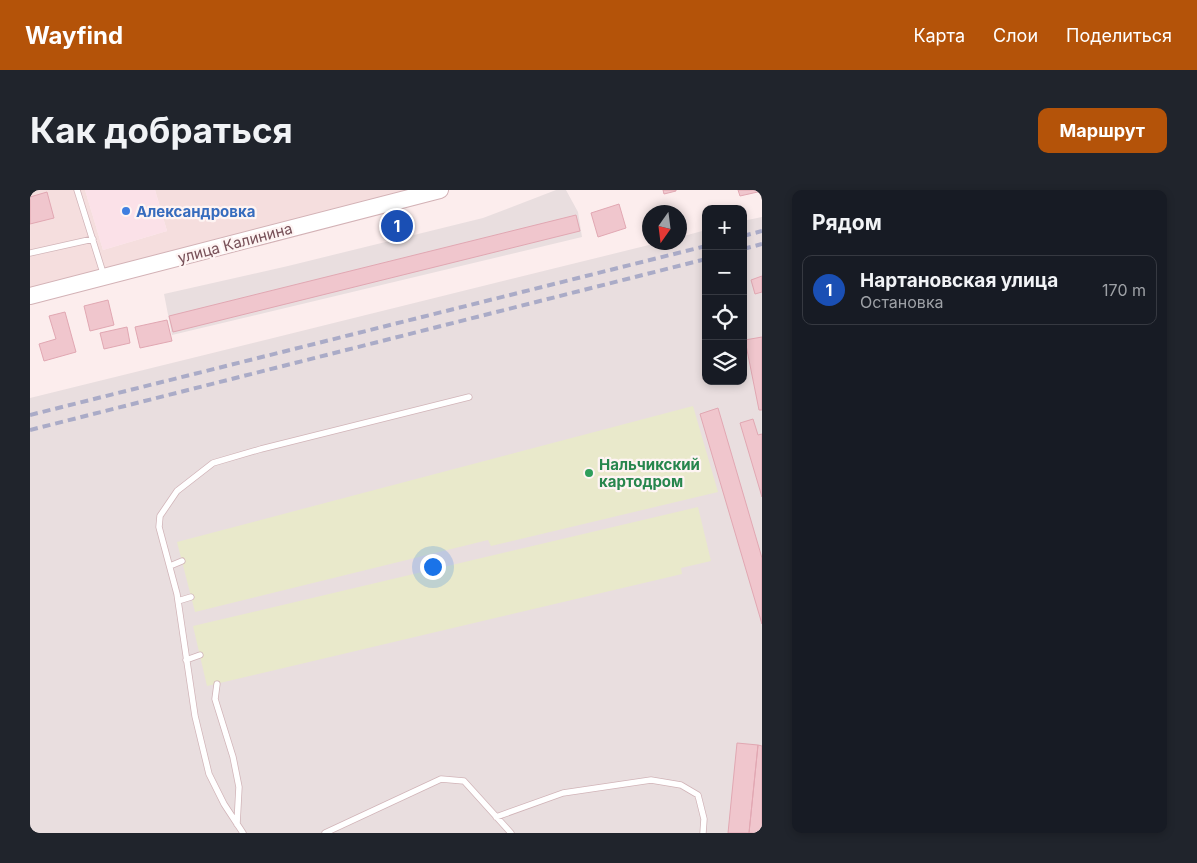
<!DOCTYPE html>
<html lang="ru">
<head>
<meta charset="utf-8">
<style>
  :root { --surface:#171b24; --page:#20242c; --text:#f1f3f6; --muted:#9ea1a6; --line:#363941; --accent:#b45309 }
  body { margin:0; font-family:Inter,sans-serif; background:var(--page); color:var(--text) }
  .controls { position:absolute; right:15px; top:15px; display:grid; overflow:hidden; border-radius:10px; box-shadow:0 2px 8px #0003 }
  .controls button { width:45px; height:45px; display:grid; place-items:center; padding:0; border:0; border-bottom:1px solid var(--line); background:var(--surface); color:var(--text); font:25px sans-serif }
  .compass { position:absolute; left:612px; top:15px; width:45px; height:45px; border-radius:50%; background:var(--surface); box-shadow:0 2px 8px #0003; rotate:194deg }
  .you { position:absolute; left:402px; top:376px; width:18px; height:18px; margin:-12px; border:4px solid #fff; border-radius:50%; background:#1a73e8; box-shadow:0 0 0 8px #1a73e833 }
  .badge { display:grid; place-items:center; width:32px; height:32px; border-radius:50%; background:var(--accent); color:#fff; font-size:16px; font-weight:700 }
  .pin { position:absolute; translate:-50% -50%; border:2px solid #fff; box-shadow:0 1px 5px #0006 }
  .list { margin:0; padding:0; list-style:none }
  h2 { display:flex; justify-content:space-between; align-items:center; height:65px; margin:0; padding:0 20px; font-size:21px }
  h2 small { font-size:16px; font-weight:400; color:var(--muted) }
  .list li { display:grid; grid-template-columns:32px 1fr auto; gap:15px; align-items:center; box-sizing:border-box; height:70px; margin:0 10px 10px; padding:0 10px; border:1px solid var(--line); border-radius:10px }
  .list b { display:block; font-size:19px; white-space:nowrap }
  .list p { margin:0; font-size:16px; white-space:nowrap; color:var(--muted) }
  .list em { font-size:16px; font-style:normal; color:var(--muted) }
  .icon { flex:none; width:28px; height:28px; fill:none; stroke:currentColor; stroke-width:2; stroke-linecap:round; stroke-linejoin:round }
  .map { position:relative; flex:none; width:732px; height:643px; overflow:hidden; border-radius:10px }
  header { display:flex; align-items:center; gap:30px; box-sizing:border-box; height:70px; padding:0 25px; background:var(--accent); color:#fff }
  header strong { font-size:24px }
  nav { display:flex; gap:28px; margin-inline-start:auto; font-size:18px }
  .intro { display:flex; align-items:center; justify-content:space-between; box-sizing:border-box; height:120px; padding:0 30px }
  h1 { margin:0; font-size:35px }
  .button { padding:12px 22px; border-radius:10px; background:var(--accent); color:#fff; font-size:18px; font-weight:700 }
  main { display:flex; gap:30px; padding:0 30px }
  aside { flex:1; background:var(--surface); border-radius:10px; box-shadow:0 2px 8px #0003 }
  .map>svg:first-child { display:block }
</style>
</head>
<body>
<header>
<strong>Wayfind</strong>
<nav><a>Карта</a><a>Слои</a><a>Поделиться</a></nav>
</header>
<div class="intro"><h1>Как добраться</h1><a class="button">Маршрут</a></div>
<main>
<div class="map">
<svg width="732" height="643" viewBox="0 0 732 643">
  <rect width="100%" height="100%" fill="#fceded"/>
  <path fill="#f5dede" d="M0,0H55L73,60L137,41L125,0H410L0,106Z"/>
  <path fill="#fbe1e8" d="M55,0H125L137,41L73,60Z"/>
  <path fill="#e9dedf" d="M526,0H536L548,22L552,47L142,145L134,104L258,76L453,28Z
    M732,27V643H0V208L627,53L650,52V47L676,40V191H713V31Z"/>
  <path fill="#e9e9cb" d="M663,216L688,302L461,356L458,350L165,422L147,352Z
    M668,317L681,371L651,378L652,384L177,496L163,436Z"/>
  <path fill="#f0c6cd" stroke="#e1a7b2" d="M633,0H646V1L634,4Z
    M708,0H732V1L710,6Z
    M17,2L24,28L0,34V7Z
    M589,14L596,38L568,47L561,23Z
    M546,25L550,41L143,142L139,126Z
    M732,86V102L725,104L721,90Z
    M78,110L84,135L60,141L54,116Z
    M35,122L46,162L14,171L9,154L26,149L19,126Z
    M137,130L142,151L110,158L105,137Z
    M97,137L100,153L74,159L70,143Z
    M732,147V220H729L715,150Z
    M688,218L732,368V434L670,224Z
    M723,229L728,245L732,244V307L710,233Z
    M707,553L728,555L719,643H698Z
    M728,555L732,556V643H719Z"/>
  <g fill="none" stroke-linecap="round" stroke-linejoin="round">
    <defs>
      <path id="service" d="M47,0L74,86
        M0,63L63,49
        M140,376L152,371
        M148,411L161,407
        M156,470L170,465
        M187,494L185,509L203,567L209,597L207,634
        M466,627L533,603L621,590L651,595L668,605L674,629L673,643
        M213,643L194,614L179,584L165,526L147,404L129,337L130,326L147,301L183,273L231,259L439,207
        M295,643L411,589L434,591L481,643"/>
      <path id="secondary" d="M0,106L410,0"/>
    </defs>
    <use href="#service" stroke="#d1b4b8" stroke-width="7"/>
    <use href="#secondary" stroke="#d3b2b6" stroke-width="18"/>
    <use href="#service" stroke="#fff" stroke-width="5.5"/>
    <use href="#secondary" stroke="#fff" stroke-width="16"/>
    <path stroke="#aaabc7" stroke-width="4" stroke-dasharray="8 5" stroke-linecap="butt" d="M713,46L732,41
      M713,59L732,54
      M0,225L676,56
      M0,240L676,69"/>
  </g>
  <circle fill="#3f7fe0" stroke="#fef4f3" stroke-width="2" cx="96" cy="21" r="5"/>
  <circle fill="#2e9e5b" stroke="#fef4f3" stroke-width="2" cx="559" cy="283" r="5"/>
  <g text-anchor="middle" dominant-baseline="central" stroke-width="4.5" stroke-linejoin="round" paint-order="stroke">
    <g font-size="15" font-weight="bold" fill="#366cbe" stroke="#fef4f3" text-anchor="start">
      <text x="106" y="21">Александровка</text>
    </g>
    <g font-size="15" fill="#775058" stroke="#fef4f3">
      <text transform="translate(205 53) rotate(-15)">улица Калинина</text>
    </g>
    <g font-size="15" font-weight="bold" fill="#27864d" stroke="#fef4f3" text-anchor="start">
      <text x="569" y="274">Нальчикский<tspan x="569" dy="17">картодром</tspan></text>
    </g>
  </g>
</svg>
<div class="controls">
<button>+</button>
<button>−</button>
<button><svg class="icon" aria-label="locate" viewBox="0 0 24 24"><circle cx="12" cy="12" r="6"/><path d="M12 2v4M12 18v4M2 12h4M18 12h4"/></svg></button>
<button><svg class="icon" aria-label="layers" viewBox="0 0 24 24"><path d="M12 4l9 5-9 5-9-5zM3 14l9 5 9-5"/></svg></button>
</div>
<svg class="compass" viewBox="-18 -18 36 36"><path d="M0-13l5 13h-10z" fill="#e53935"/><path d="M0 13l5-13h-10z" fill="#9ea1a6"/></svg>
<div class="you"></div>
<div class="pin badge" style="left:367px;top:36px;background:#1a4fb4">1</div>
</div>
<aside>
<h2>Рядом<small></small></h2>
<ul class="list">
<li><span class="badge" style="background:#1a4fb4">1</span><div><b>Нартановская улица</b><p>Остановка</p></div><em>170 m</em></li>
</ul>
</aside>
</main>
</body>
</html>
